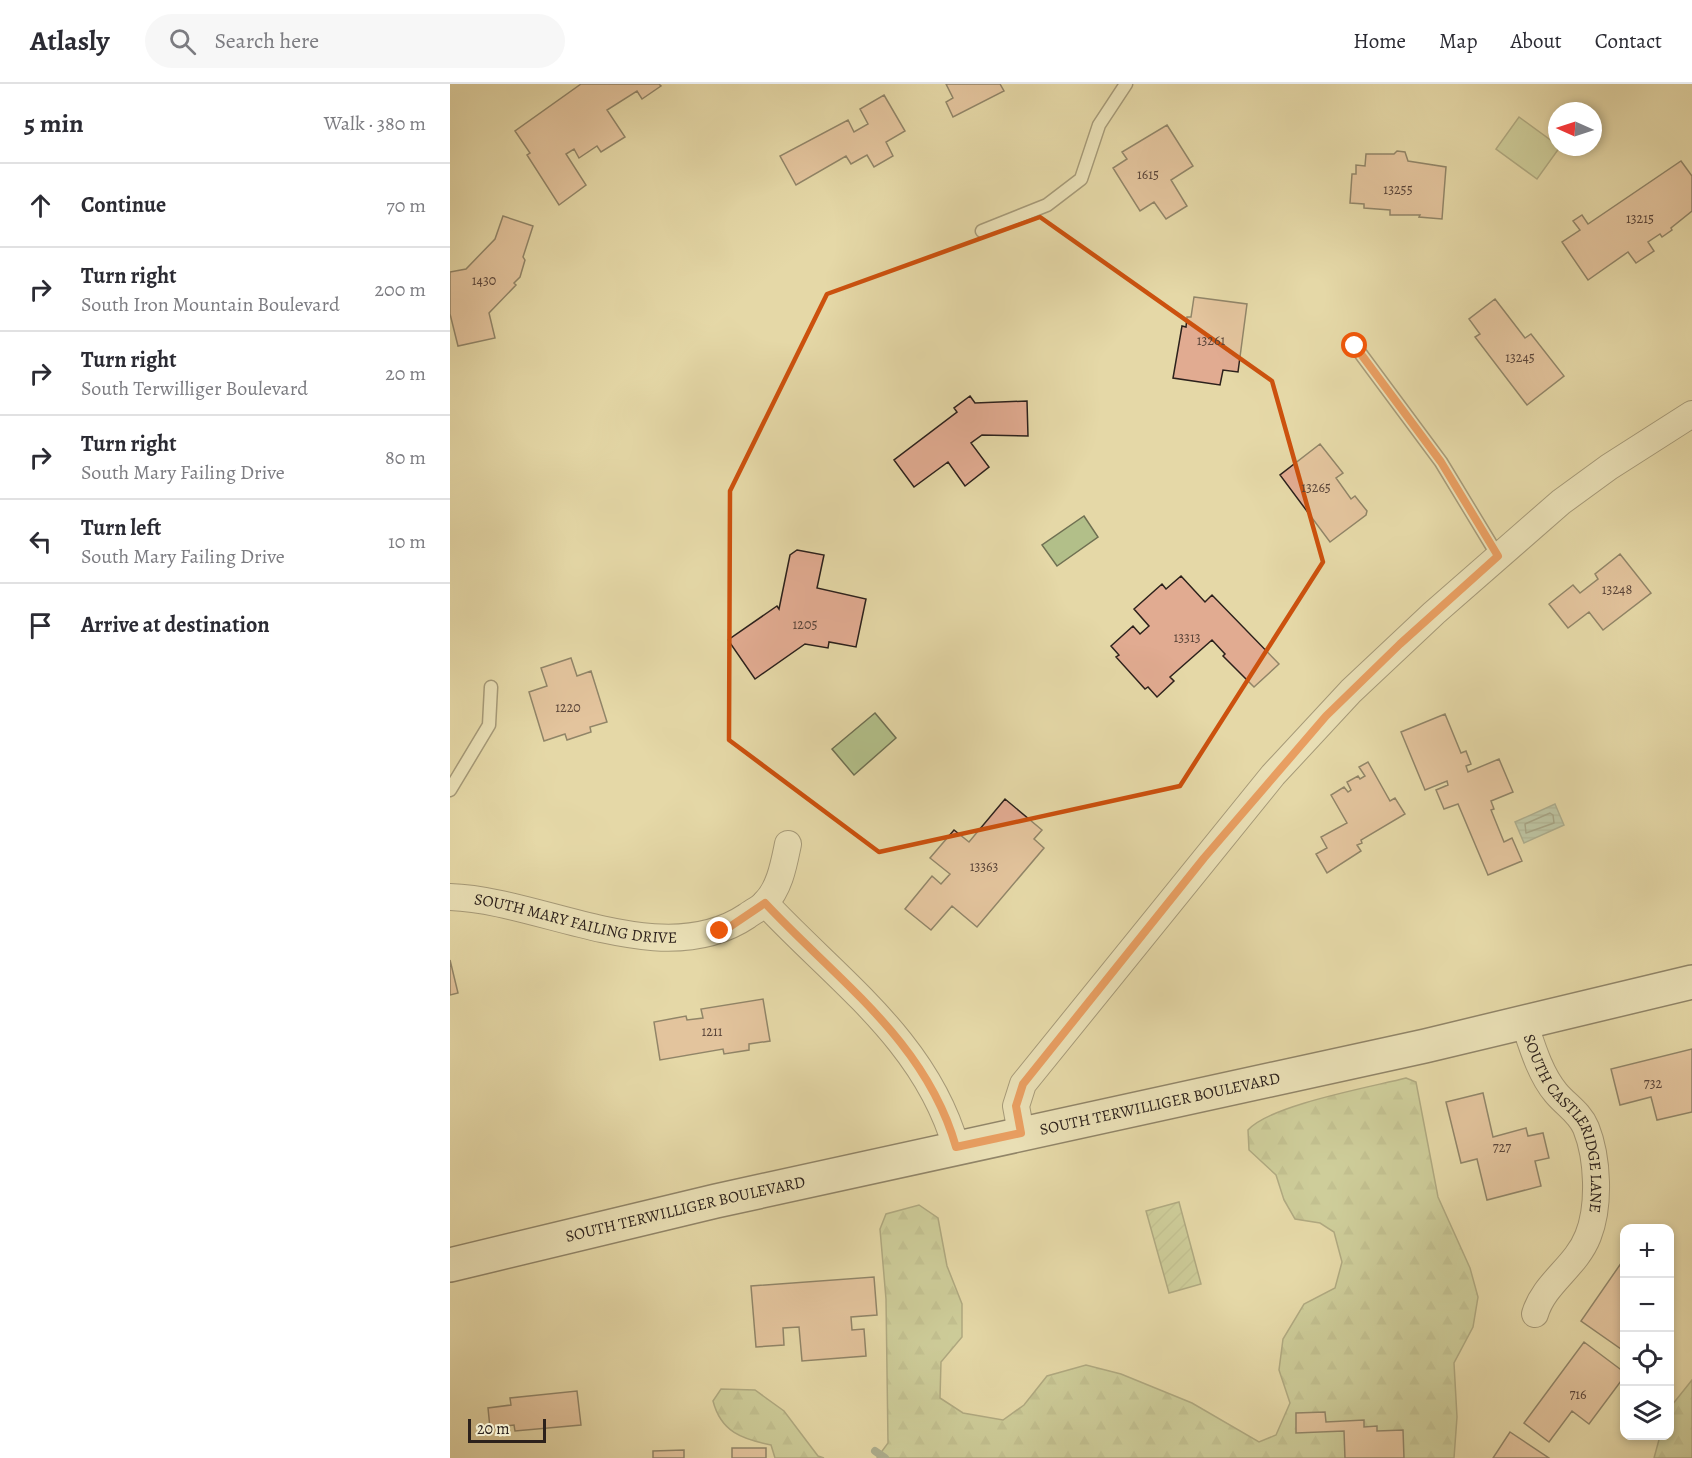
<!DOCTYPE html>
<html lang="en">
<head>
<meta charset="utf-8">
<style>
  :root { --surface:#fff; --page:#f7f7f7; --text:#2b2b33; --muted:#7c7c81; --line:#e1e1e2 }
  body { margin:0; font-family:Alegreya,serif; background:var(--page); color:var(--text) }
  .controls { position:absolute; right:18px; bottom:18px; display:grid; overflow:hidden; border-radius:12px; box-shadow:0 3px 9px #0003 }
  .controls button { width:54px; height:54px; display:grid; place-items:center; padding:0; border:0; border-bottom:2px solid var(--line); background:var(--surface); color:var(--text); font:30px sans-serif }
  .compass { position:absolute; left:1098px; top:18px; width:54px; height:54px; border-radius:50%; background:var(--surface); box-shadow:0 3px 9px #0003; rotate:273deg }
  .scale { position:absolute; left:18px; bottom:15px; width:78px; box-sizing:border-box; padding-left:6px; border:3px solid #2c211c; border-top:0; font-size:16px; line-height:21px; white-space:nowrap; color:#2c211c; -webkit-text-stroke:4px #eee6c6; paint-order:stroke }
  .stop { position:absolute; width:18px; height:18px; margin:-14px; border:4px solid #ea580c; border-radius:50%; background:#fff }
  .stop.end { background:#ea580c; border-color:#fff; box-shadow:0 2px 6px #0008 }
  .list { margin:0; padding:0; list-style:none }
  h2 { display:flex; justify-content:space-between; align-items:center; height:78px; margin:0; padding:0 24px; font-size:26px }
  h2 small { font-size:20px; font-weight:400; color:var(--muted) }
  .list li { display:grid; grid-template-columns:39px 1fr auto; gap:18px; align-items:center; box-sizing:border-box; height:84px; padding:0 24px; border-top:2px solid var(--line) }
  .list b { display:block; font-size:22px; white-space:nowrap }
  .list p { margin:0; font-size:20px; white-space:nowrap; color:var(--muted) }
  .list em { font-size:20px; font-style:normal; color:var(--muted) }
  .icon { flex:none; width:33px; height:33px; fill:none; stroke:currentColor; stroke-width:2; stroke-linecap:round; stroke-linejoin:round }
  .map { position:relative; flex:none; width:1242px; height:1374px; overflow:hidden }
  header { display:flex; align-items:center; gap:36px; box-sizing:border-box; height:84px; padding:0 30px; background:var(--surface); border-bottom:2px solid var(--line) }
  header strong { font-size:28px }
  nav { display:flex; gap:33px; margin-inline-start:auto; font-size:21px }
  .search { width:420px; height:54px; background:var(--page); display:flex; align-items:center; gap:15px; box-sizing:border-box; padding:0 21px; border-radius:33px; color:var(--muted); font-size:22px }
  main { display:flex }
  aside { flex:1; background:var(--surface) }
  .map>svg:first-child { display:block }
</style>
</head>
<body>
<header>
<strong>Atlasly</strong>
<div class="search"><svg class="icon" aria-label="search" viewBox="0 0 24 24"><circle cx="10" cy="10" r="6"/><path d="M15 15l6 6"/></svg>Search here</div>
<nav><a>Home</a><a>Map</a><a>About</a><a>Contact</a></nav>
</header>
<main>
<aside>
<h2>5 min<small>Walk · 380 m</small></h2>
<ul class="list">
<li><svg class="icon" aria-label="ahead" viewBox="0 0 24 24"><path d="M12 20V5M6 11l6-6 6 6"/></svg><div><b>Continue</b></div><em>70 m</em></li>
<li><svg class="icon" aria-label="right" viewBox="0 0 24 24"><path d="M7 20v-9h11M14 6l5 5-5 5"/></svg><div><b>Turn right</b><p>South Iron Mountain Boulevard</p></div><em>200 m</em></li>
<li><svg class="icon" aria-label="right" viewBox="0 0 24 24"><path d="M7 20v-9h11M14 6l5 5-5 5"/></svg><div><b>Turn right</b><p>South Terwilliger Boulevard</p></div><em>20 m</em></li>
<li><svg class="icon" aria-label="right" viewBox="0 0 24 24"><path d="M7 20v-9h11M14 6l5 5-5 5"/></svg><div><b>Turn right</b><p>South Mary Failing Drive</p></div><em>80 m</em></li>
<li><svg class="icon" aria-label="left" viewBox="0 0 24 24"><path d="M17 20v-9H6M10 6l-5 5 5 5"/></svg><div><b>Turn left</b><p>South Mary Failing Drive</p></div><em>10 m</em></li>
<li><svg class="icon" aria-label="arrive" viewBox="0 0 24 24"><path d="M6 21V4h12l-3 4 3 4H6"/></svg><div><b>Arrive at destination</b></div></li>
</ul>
</aside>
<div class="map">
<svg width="1242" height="1374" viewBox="0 0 1242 1374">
  <defs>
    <pattern id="forest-firs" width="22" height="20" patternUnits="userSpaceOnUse" patternTransform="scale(1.5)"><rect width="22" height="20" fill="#b2bf89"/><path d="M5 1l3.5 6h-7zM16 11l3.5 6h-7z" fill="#99a476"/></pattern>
    <pattern id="garden-furrows" width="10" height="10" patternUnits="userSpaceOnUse" patternTransform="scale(1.5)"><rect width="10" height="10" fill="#b2bf89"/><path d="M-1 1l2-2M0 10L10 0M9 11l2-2" fill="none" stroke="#99a476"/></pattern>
    <pattern id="water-rules" width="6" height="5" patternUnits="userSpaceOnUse" patternTransform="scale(1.5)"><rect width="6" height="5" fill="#96b9ab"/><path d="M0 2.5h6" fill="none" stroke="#7b968a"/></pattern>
  </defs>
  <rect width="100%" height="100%" fill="#e5d8a7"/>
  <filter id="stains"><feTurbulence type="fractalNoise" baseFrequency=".00333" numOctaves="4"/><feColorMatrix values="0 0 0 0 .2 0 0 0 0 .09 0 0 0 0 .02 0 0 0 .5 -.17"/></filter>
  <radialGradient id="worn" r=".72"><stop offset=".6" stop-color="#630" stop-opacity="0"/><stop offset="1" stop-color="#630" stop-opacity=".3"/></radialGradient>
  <path fill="url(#forest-firs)" stroke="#6f7052" stroke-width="1.5" d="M956,994L966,998L988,1113L1020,1184L1028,1213L1023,1243L1004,1279L1007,1333L1004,1374H427L438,1359L436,1215L430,1145L436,1130L469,1121L488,1134L497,1182L512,1220V1253L491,1278L490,1314L513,1329L553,1336L574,1321L597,1292L636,1281L671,1290L742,1319L809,1358L826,1351L840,1319L829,1286L833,1255L854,1220L885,1204L892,1178L884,1148L870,1139L845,1135L834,1116L826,1091L799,1066L798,1046C820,1021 921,1003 956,994Z
    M1242,1296V1374H1204L1210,1352H1220L1222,1321Z
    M271,1305L305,1306L334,1327L368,1372L374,1374H325L321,1361C292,1355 271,1348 263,1317Z"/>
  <path fill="url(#garden-furrows)" stroke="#6f7052" stroke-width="1.5" d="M729,1118L751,1200L719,1209L696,1127Z"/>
  <path fill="#b2bf89" stroke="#6f7052" stroke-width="1.5" d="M1069,33L1110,63L1087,95L1046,65Z
    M634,432L648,453L607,482L592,461Z
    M425,629L446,654L404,691L382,665Z"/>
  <path fill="url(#water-rules)" stroke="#6c7c72" stroke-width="1.5" d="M1105,720L1114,741L1074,759L1065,738Z"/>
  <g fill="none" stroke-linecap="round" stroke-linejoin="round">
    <path stroke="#616d64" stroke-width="1.5" d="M1100,729L1103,731L1104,739L1076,749L1075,740Z"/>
    <path stroke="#6c7c72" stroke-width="8" d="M425,1367L435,1374"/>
  </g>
  <path fill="#e1ab91" stroke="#2c211c" stroke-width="1.5" d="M131,0H209L211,2L192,15L187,7L157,26L175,53L151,68L147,62L129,74L124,65L116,70L136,101L109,121L77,71L80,69L65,47Z
    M496,0H550L554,7L503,33L496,18L503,14Z
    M434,11L455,47L436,58L443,72L424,83L417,71L401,80L396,72L346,101L330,72L398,36L404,48L418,40L410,25Z
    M717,41L743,82L721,96L737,122L716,135L704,118L690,127L663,84L677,75L672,68Z
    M947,67L955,68L958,77L996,83L992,135L969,133L970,131H940V126L914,124V120L900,119L902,90H906V81L915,82L916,70H944Z
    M1231,77L1242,92V127L1221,144L1222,146L1212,153L1210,150L1198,158L1204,167L1186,179L1178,168L1138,196L1112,158L1130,146L1123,137L1132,131L1138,140Z
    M53,132L83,142L73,173L75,176L70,193L64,199L66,201L39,229L45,254L8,262L0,230V188L16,185L45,155Z
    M744,213L797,220L788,288L773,286L770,301L723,294L732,242L736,243L737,233H741Z
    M1045,215L1075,254L1081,250L1114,292L1077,321L1025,253L1030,250L1019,235Z
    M520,312L525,319L577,317L578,352L532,351L521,359L539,383L515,402L498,378L464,403L444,376L507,328L504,324Z
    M870,360L893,389L886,394L901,415L905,412L917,427L916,431L880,458L830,391Z
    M347,466L374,471L367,504L416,515L406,563L379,558L378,564L355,560L305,595L278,556L327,522L329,525L340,471Z
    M1170,470L1201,509L1153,546L1139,528L1118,544L1099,520L1123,501L1130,509L1148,495L1145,490Z
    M731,492L755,518L762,511L829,580L804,603L773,572L775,570L762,556L720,593L724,597L707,613L698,603L695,605L666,573L669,571L661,562L683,542L690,550L699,542L684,525L712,500L716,505Z
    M121,574L127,592L141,587L157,638L140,643L141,648L117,656L115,650L94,657L79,608L97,602L91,584Z
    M995,630L1011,669L1016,667L1021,680L1016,682L1018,688L1049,675L1063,708L1041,717L1044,725L1041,726L1054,758L1062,754L1072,777L1038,791L1008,720L994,725L986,706L998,701L997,697L975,706L951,648Z
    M918,678L940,717L945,714L955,730L911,756L912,759L907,761L911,767L877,789L866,770L877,764L871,753L897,739L881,711L894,703L898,708L901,706L897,698L908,692L910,695L915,692L909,683Z
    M555,715L592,746L584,755L594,764L527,843L502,822L481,846L455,825L482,792L491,800L500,790L480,774L504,746L519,758Z
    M0,876L8,909L0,911Z
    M313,915L320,957L299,960V966L274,970L273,965L210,976L204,938L236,932L237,936L253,934L251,925Z
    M1242,965V1028L1207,1036L1201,1013L1170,1021L1161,985Z
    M1033,1009L1043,1053L1076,1044L1078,1052L1093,1049L1099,1074L1085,1077L1091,1102L1037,1116L1027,1075L1011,1079L996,1018Z
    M1174,1175V1261L1171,1265L1131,1237Z
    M424,1193L427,1231L401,1233L402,1246L414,1245L416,1272L352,1277L349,1243L333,1244L334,1261L306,1263L301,1202Z
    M1134,1258L1174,1288V1293L1139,1340L1122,1327L1099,1358L1074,1339Z
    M127,1307L131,1341L65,1347L64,1341L40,1344L38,1324L61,1321L60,1314Z
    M875,1328L876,1338L914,1336V1343L927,1342V1347L953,1346L954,1374H895L894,1347L846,1349V1329Z
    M1060,1348L1099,1374H1043Z
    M282,1364H316V1374H282Z
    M234,1366V1374H203V1367Z"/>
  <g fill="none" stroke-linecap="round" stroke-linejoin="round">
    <defs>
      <path id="service" d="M532,147L597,121L631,95L649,41L676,0
        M905,262L991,378L1048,472
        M0,706L39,641L41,603"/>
      <g id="minor">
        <path id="s1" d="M0,813C92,816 212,889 297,832C302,828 311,824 315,819C330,804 334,779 338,760"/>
        <path d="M315,819C387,896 476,957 506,1063"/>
        <path id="s2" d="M1074,938C1082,962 1090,990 1106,1009C1116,1021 1130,1029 1136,1044C1148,1074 1150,1122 1138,1152C1126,1183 1094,1199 1085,1230"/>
        <path d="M571,1049L566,1022L573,1000L823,691L901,607L984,529L1111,418L1159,383L1242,330"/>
      </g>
      <g id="secondary">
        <path id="s3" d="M0,1181L266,1117L975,962L1242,898"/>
      </g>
    </defs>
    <use href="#service" stroke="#5a4f3f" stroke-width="15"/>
    <use href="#minor" stroke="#5a4f3f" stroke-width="28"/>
    <use href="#secondary" stroke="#2c211c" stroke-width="36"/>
    <use href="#service" stroke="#eee6c6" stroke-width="12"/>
    <use href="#minor" stroke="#eee6c6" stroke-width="26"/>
    <use href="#secondary" stroke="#eee6c6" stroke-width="33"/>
  </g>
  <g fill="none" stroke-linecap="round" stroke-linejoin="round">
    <path stroke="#ea580c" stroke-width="8" d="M270,847L281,842L315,819C387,896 476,957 506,1063L571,1049L566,1022L573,1000L754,774L876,632L950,560L1048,472L991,378L905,262"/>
  </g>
  <path d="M0 0H1242V1374H0ZM590,133L822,297L873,478L730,702L429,768L279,656L280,407L377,210Z" fill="#e5d8a7" fill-opacity=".55" fill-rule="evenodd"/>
  <path fill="none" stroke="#cc510e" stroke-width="4.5" stroke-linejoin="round" d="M590,133L822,297L873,478L730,702L429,768L279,656L280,407L377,210Z"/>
  <g text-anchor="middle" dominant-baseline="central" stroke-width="5" stroke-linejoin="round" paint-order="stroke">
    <g font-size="14" fill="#594439">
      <text x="698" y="90">1615</text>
      <text x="948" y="105">13255</text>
      <text x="1190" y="134">13215</text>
      <text x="34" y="196">1430</text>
      <text x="761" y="256">13261</text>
      <text x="1070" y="273">13245</text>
      <text x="866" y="403">13265</text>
      <text x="1167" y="505">13248</text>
      <text x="355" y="540">1205</text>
      <text x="737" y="553">13313</text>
      <text x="118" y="623">1220</text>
      <text x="534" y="782">13363</text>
      <text x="262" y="947">1211</text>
      <text x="1203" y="999">732</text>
      <text x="1052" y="1063">727</text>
      <text x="1128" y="1310">716</text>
    </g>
    <g font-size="16" fill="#2c211c" stroke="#eee6c6">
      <text stroke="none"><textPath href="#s1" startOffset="128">SOUTH MARY FAILING DRIVE</textPath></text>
      <text stroke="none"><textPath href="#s3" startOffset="728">SOUTH TERWILLIGER BOULEVARD</textPath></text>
      <text stroke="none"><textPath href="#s2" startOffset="112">SOUTH CASTLERIDGE LANE</textPath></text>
      <text stroke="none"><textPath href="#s3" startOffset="242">SOUTH TERWILLIGER BOULEVARD</textPath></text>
    </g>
  </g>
  <rect width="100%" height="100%" filter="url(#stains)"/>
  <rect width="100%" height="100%" fill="url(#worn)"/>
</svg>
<div class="controls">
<button>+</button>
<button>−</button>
<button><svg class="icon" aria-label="locate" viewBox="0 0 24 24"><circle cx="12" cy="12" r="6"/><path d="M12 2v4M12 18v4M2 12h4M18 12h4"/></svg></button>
<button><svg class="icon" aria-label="layers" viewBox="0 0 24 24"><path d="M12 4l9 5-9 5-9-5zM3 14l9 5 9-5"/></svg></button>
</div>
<svg class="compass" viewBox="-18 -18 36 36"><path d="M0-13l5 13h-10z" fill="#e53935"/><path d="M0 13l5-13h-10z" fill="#7c7c81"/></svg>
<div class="scale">20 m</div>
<div class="stop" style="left:905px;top:262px"></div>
<div class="stop end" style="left:270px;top:847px"></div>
</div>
</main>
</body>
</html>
